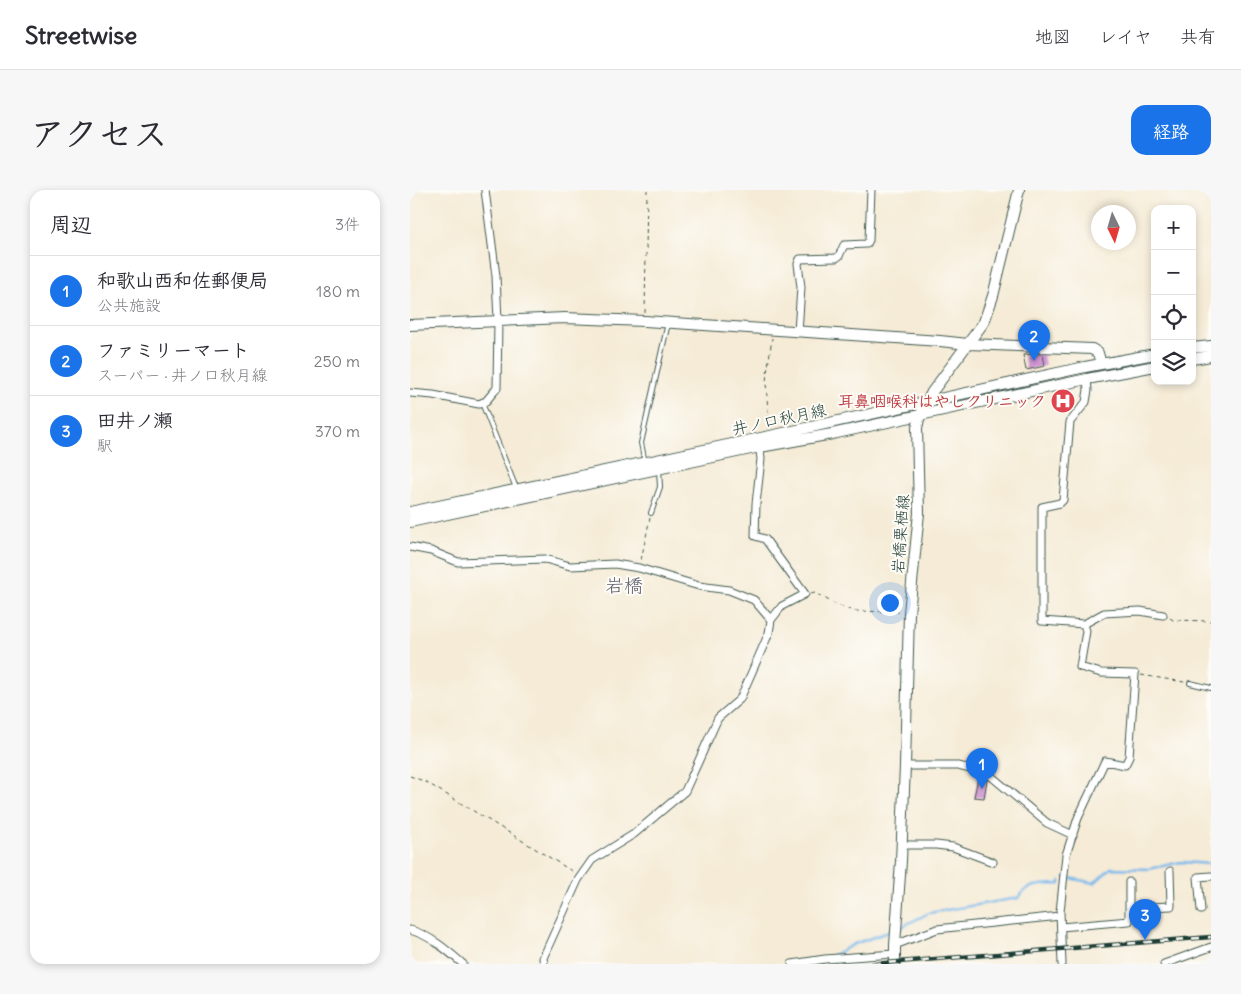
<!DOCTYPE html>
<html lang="ja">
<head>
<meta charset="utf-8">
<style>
  :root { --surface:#fff; --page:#f7f7f7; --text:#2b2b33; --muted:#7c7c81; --line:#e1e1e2; --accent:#1a73e8 }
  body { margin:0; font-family:Delius,"Klee One",sans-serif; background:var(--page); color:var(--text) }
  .controls { position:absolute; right:15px; top:15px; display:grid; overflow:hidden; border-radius:10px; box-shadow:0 2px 8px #0003 }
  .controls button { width:45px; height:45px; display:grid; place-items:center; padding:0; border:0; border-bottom:1px solid var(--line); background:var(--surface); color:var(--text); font:25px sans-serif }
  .compass { position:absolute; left:681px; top:15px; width:45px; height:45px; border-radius:50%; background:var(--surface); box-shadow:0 2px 8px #0003; rotate:175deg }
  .you { position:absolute; left:479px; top:412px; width:18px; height:18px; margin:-12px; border:4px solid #fff; border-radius:50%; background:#1a73e8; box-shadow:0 0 0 8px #1a73e833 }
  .badge { display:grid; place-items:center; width:32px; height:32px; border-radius:50%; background:var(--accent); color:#fff; font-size:16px; font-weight:700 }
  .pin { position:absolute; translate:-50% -41px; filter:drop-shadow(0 1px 2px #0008) }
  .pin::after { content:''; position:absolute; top:26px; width:18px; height:15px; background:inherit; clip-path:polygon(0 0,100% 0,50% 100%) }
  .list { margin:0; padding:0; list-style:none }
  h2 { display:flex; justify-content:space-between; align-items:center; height:65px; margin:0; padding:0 20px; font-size:21px }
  h2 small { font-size:16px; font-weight:400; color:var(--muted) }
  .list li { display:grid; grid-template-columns:32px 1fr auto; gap:15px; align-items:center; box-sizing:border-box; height:70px; padding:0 20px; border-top:1px solid var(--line) }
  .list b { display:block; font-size:19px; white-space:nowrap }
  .list p { margin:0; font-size:16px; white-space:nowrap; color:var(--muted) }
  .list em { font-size:16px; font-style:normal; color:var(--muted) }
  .icon { flex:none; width:28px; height:28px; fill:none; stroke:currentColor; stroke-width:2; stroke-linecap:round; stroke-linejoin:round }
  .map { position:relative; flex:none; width:801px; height:774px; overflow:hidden; border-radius:15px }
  header { display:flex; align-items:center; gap:30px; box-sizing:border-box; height:70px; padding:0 25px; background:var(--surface); border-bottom:1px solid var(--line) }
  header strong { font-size:24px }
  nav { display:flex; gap:28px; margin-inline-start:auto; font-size:18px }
  .intro { display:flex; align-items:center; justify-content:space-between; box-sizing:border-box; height:120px; padding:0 30px }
  h1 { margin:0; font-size:35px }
  .button { padding:12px 22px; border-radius:15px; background:var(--accent); color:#fff; font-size:18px; font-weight:700 }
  main { display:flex; gap:30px; padding:0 30px }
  aside { flex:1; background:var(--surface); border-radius:15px; box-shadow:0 2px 8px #0003 }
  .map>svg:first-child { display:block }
</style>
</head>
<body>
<header>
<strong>Streetwise</strong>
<nav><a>地図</a><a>レイヤ</a><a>共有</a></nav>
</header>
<div class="intro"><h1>アクセス</h1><a class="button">経路</a></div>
<main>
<aside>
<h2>周辺<small>3件</small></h2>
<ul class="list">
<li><span class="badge">1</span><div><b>和歌山西和佐郵便局</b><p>公共施設</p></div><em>180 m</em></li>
<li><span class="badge">2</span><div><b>ファミリーマート</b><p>スーパー · 井ノ口秋月線</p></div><em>250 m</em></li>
<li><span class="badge">3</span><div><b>田井ノ瀬</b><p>駅</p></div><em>370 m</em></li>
</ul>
</aside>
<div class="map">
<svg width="801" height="774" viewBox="0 0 801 774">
  <rect width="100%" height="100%" fill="#fdfcf7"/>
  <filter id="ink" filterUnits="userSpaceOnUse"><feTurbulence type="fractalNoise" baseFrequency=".02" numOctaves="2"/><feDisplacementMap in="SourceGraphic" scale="10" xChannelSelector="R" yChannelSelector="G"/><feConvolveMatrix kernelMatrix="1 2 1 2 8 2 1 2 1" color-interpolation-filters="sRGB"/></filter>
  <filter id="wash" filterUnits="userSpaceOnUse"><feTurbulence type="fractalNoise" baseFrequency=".0096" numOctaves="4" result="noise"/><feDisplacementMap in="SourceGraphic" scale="20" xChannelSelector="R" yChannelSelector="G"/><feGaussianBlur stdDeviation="1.12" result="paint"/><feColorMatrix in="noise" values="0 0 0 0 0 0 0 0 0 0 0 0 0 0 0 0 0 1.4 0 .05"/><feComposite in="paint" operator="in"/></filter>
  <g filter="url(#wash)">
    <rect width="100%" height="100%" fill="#f5ebd6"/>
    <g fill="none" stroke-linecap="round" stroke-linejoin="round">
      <path stroke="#77b8ec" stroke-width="2.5" d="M655,687L684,693L701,678L739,679L771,672L801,674
        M491,737L519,723L608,708C617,693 634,695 650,694V691
        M422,766L444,754L481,741"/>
    </g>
    <g id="blocks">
      <path fill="#d094d2" d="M624,164H633L635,176L616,180L613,165Z
        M568,588L577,590L574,608L564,607Z"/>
    </g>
  </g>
  <g filter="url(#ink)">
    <use href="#blocks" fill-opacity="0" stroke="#3f574c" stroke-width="1"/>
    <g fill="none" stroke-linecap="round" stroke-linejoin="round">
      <defs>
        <path id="lane" d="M72,213L106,298
          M235,273L231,253L258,133
          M241,323L250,297L249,279
          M780,493L801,498"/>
        <path id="street" d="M388,142L391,97L388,74L390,69L426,68L429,66L434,55L457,54L459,50L461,0
          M0,203L23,205L69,214L76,211L87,198L88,131L86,86L75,0
          M0,357L21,361L48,372L135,369L160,376L205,374L229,378L289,396L319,400L344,410L361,430
          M674,434L694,423L730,421L753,425
          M495,576H548L569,581L581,586L637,633L663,645
          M492,655H526L543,657L583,672
          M719,718L761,716L760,681
          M791,720L788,687L801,686
          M651,737L719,731V692
          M0,740C20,745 38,761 53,774
          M485,755L527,739L650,726
          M134,774L133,768L168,690L182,670L224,644L275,601L308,528L330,509L359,443L361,430L372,416L395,404L355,349L345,346L346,314L351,269L349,254
          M382,774L415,769L484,764
          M652,774L650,722L656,665L668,628L695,571L715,575L719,567L725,484L691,483L670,477L676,441L674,434L632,431V317L650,313L653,310L660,232L676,212L678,200L677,189
          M754,774L801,757"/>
        <path id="secondary" d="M0,135L154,128L235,131L530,151L558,154L682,159L688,163L691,174
          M782,158L801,156
          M782,169L801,166
          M0,322L360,246L675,177L745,164
          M0,332L350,257L422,244L677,189L745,176
          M485,774V755L491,671L495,576L499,423L509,323L507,238L510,225L522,202L574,132L583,106L609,0"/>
      </defs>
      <use href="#lane" stroke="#3f574c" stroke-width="6"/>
      <use href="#street" stroke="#3f574c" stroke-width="9"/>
      <use href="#secondary" stroke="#3f574c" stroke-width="12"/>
      <path stroke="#3f574c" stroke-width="1" stroke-dasharray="4 4" stroke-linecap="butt" d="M235,123L237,0
        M359,238L356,191L362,148
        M231,370L240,328
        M401,404L405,403L425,414L443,421L491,422
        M760,428L763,430L801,431
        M731,485L774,492
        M0,586L16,592L57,617L165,683"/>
      <use href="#lane" stroke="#fff" stroke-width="4"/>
      <use href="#street" stroke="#fff" stroke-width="7"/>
      <use href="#secondary" stroke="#fff" stroke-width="10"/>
      <defs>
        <path id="rail" d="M463,774L801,747"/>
      </defs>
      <use href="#rail" stroke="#1f3d34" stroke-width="4.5"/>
      <use href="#rail" stroke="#fdfcf7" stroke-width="2.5" stroke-dasharray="8" stroke-linecap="butt"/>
    </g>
  </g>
  <defs>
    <symbol id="hospital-disc" viewBox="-11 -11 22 22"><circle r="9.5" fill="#e0444e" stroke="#fdfcf7"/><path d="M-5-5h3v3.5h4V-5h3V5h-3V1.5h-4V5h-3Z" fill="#fff"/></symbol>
  </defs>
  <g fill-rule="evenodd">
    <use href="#hospital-disc" x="639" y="197" width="28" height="28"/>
  </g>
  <g text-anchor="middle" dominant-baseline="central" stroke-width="4" stroke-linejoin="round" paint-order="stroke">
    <g font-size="16" font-weight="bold" fill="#be3a42" stroke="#fdfcf7" text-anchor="end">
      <text x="636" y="211">耳鼻咽喉科はやしクリニック</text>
    </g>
    <g font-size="16" fill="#1f3d34" stroke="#fdfcf7">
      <text transform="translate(369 229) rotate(-12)">井ノ口秋月線</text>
      <text transform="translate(490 344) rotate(-86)">岩橋栗栖線</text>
    </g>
    <g font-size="19" fill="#5d5b6b" stroke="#fdfcf7">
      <text x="214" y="395">岩橋</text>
    </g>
  </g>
</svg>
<div class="controls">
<button>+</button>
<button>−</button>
<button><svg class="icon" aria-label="locate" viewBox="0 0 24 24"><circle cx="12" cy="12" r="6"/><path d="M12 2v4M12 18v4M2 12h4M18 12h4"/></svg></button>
<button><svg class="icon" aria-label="layers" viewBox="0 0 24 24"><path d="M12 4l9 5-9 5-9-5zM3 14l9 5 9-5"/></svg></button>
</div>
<svg class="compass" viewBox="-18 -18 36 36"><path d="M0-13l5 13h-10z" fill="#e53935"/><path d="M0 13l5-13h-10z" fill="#7c7c81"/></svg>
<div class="you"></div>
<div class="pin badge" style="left:572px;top:599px">1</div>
<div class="pin badge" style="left:624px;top:171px">2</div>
<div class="pin badge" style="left:735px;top:750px">3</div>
</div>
</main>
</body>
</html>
